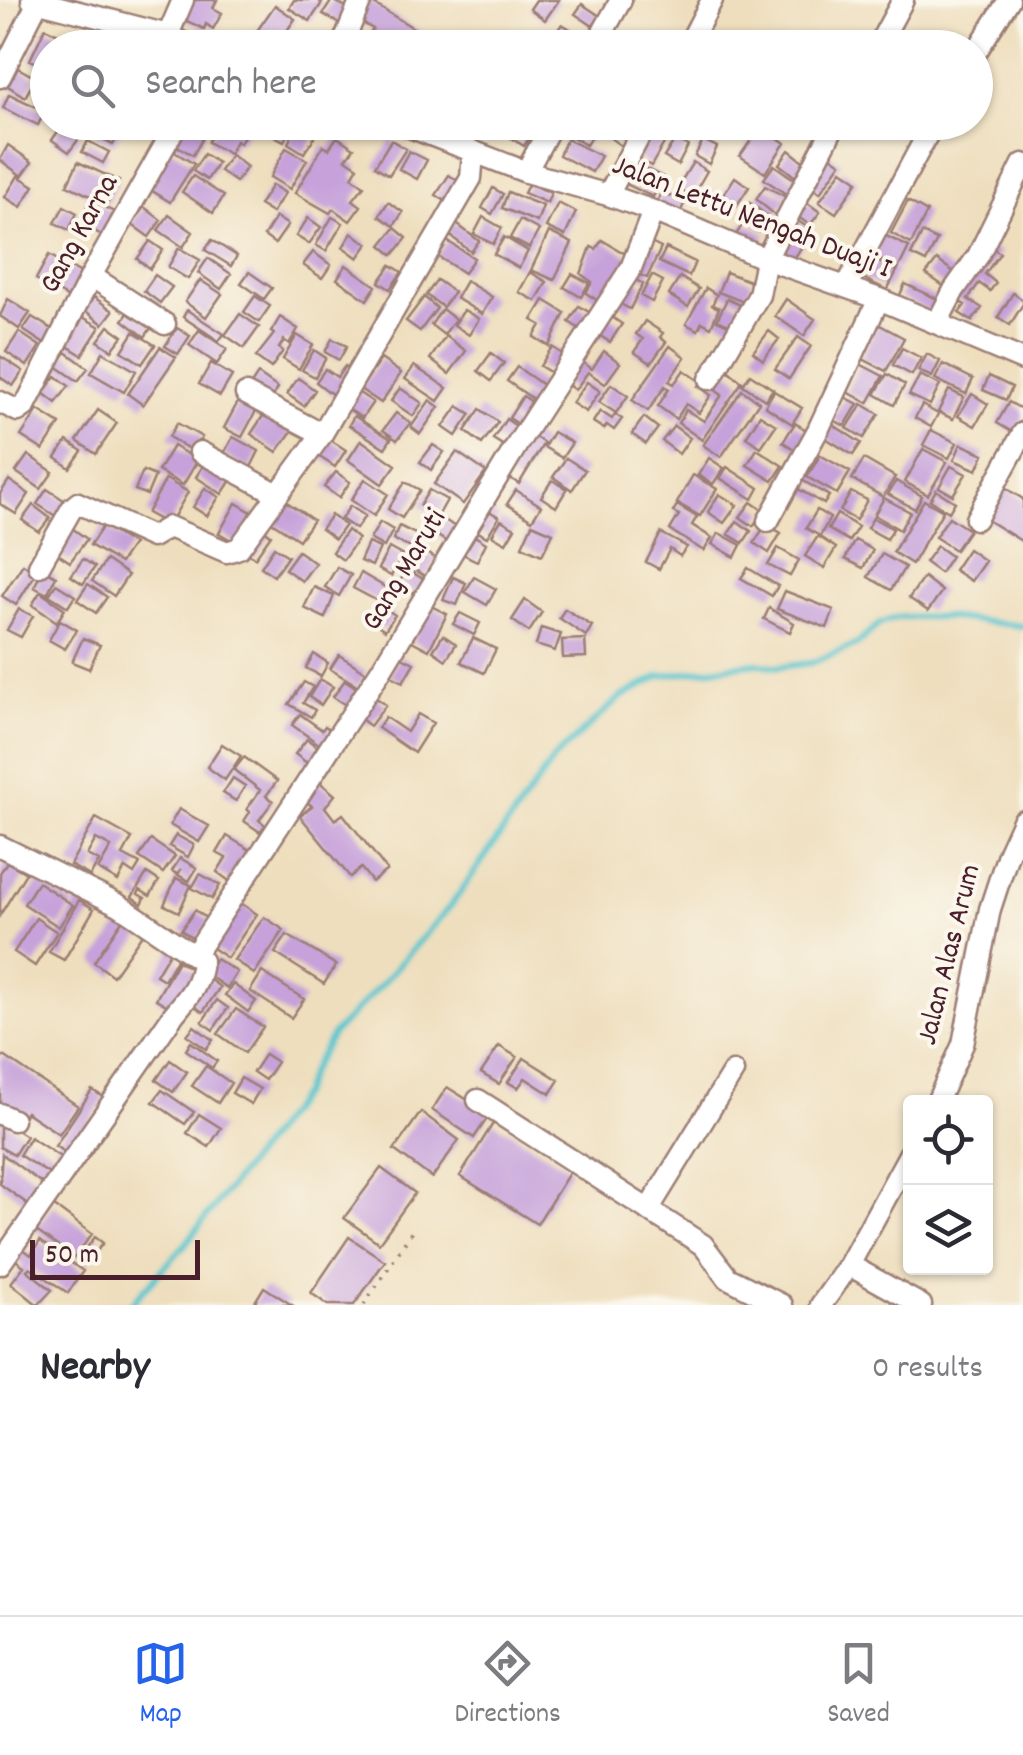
<!DOCTYPE html>
<html lang="en">
<head>
<meta charset="utf-8">
<style>
  :root { --surface:#fff; --page:#f7f7f7; --text:#2b2b33; --muted:#7c7c81; --line:#e1e1e2; --accent:#2563eb }
  body { margin:0; font-family:Dekko,sans-serif; background:var(--page); color:var(--text) }
  .controls { position:absolute; right:30px; bottom:30px; display:grid; overflow:hidden; border-radius:10px; box-shadow:0 2px 8px #0004 }
  .controls button { width:90px; height:90px; display:grid; place-items:center; padding:0; border:0; border-bottom:2px solid var(--line); background:var(--surface); color:var(--text); font:50px sans-serif }
  .scale { position:absolute; left:30px; bottom:25px; width:170px; box-sizing:border-box; padding-left:10px; border:5px solid #4a1f2b; border-top:0; font-size:28px; line-height:35px; white-space:nowrap; color:#4a1f2b; -webkit-text-stroke:8px #fbf7ec; paint-order:stroke }
  .list { margin:0; padding:0; list-style:none }
  h2 { display:flex; justify-content:space-between; align-items:center; height:130px; margin:0; padding:0 40px; font-size:42px }
  h2 small { font-size:32px; font-weight:400; color:var(--muted) }
  .icon { flex:none; width:55px; height:55px; fill:none; stroke:currentColor; stroke-width:2; stroke-linecap:round; stroke-linejoin:round }
  .map { position:relative; flex:none; width:1023px; height:1305px; overflow:hidden }
  .search { position:absolute; background:var(--surface); box-shadow:0 2px 8px #0004; left:30px; right:30px; top:30px; height:110px; display:flex; align-items:center; gap:25px; box-sizing:border-box; padding:0 35px; border-radius:55px; color:var(--muted); font-size:38px }
  .sheet { height:310px; background:var(--surface) }
  nav { display:flex; justify-content:space-around; align-items:center; box-sizing:border-box; height:140px; border-top:2px solid var(--line); background:var(--surface); font-size:28px; color:var(--muted) }
  nav a { display:grid; justify-items:center; gap:5px }
  nav .on { color:var(--accent) }
  .map>svg:first-child { display:block }
</style>
</head>
<body>
<div class="map">
<svg width="1023" height="1305" viewBox="0 0 1023 1305">
  <rect width="100%" height="100%" fill="#fbf7ec"/>
  <filter id="ink" filterUnits="userSpaceOnUse"><feTurbulence type="fractalNoise" baseFrequency=".01" numOctaves="2"/><feDisplacementMap in="SourceGraphic" scale="20" xChannelSelector="R" yChannelSelector="G"/><feConvolveMatrix kernelMatrix="1 2 1 2 8 2 1 2 1" color-interpolation-filters="sRGB"/></filter>
  <filter id="wash" filterUnits="userSpaceOnUse"><feTurbulence type="fractalNoise" baseFrequency=".0048" numOctaves="4" result="noise"/><feDisplacementMap in="SourceGraphic" scale="40" xChannelSelector="R" yChannelSelector="G"/><feGaussianBlur stdDeviation="2.25" result="paint"/><feColorMatrix in="noise" values="0 0 0 0 0 0 0 0 0 0 0 0 0 0 0 0 0 1.4 0 .05"/><feComposite in="paint" operator="in"/></filter>
  <g filter="url(#wash)">
    <rect width="100%" height="100%" fill="#eedebd"/>
    <g fill="none" stroke-linecap="round" stroke-linejoin="round">
      <path stroke="#57c5cd" stroke-width="6" d="M130,1305L183,1247L302,1094L309,1074L332,1035L380,986L452,904L555,757L621,697L660,676L756,663L778,667L811,663L857,644L879,624L899,617H943L1023,626"/>
    </g>
    <g id="blocks">
      <path fill="#c6a1da" d="M188,0H217L213,8L222,13L213,29L206,24L204,29L180,18Z
        M294,0H318L322,3L310,21L289,8Z
        M332,0L350,9L341,24L323,14Z
        M536,0H559L545,20L530,9Z
        M369,1L438,43L435,48H362L373,29L357,20Z
        M582,4L600,16L593,26L575,14Z
        M275,5L295,19L275,48H260L250,41Z
        M562,24L575,32L564,48H556L549,43Z
        M45,28L63,36L57,48H48V68L30,60Z
        M498,28L519,43L516,48H503L490,39Z
        M18,68L36,78L25,97L8,86Z
        M9,94L45,111L38,125L3,108Z
        M102,122H126L113,145L95,134Z
        M184,122H191L207,131L193,155L172,143Z
        M227,122H252L240,143L236,141L229,154L208,142L217,125L224,128Z
        M270,122H294L284,141L265,131Z
        M300,122L318,132L304,153L288,143Z
        M463,122H485L476,139L459,129Z
        M494,122H518L533,132L524,146L492,126Z
        M575,122L594,132L586,145L568,134Z
        M607,122H632L639,127L624,148L601,131Z
        M691,122H724L712,141L689,126Z
        M64,123L81,136L69,152L52,140Z
        M647,126L667,138L651,166L631,154Z
        M761,126L785,143L765,173L740,156Z
        M337,137L354,148L346,159L358,167L352,177L364,186L353,200L361,206L350,221L333,209L330,213L295,193L323,146L329,149Z
        M567,139L601,156L592,172L559,155Z
        M675,139L688,146L678,165L664,157Z
        M391,140L406,149L389,175L375,166Z
        M703,140L717,147L709,164L695,156Z
        M88,141L109,152L103,163L82,152Z
        M8,145L32,162L22,176L0,160Z
        M286,148L307,160L290,189L270,177Z
        M170,149L194,164L170,202L146,187Z
        M789,150L808,165L798,179L779,164Z
        M409,151L427,160L417,179L399,169Z
        M204,154L218,163L207,180L193,171Z
        M828,154L841,163L820,193L807,183Z
        M231,155L247,167L236,182L220,171Z
        M78,162L119,181L107,204L67,185Z
        M693,162L707,171L692,197L677,188Z
        M634,163L663,177L653,197L624,183Z
        M774,165L798,182L789,196L764,179Z
        M842,170L858,181L836,213L819,202Z
        M449,175L464,185L452,205L436,195Z
        M18,176L34,186L21,207L5,197Z
        M193,176L224,196L213,213L182,192Z
        M735,177L749,187L735,208L721,198Z
        M529,183L551,193L547,203L524,193Z
        M272,185L285,193L272,213L259,205Z
        M765,186L788,198L775,215L756,199Z
        M493,188L503,194L492,214L482,208Z
        M508,192L543,206L537,222L502,208Z
        M661,192L685,202L679,215L656,205Z
        M802,199L820,212L810,225L792,213Z
        M90,200L114,212L102,235L79,223Z
        M908,201L927,212L911,244L891,233Z
        M388,202L403,212L394,226L379,216Z
        M558,203L576,212L565,236L546,227Z
        M750,203L773,220L765,230L742,214Z
        M64,206L77,213L69,230L55,223Z
        M144,207L161,220L149,237L131,224Z
        M169,215L193,232L183,247L158,230Z
        M276,217L288,225L275,244L264,236Z
        M332,217L343,223L326,251L316,245Z
        M483,217L502,228L493,244L474,234Z
        M308,218L321,227L309,244L296,236Z
        M793,218L812,230L794,259L775,248Z
        M520,220L539,230L529,248L510,238Z
        M454,222L479,241L471,252L447,233Z
        M744,222L766,235L757,251L734,238Z
        M395,228L407,238L393,255L381,245Z
        M549,232L572,243L554,280L531,270Z
        M878,232L909,247L898,269L867,254Z
        M352,233L368,244L358,258L343,247Z
        M922,233L937,240L926,262L911,255Z
        M504,237L528,251L519,268L494,254Z
        M212,240L237,256L231,266L205,250Z
        M602,240L632,258L603,304L586,293L592,282L581,274L591,247L596,249Z
        M645,240L661,248L647,278L630,271Z
        M150,241L163,250L150,269L137,259Z
        M447,241L474,258L464,273L437,256Z
        M989,246L1000,253L985,274L996,283L990,291L979,283L968,299L982,308L972,321L959,313L965,305L953,297Z
        M179,248L200,260L188,279L168,267Z
        M666,248L695,262L689,276L659,262Z
        M313,252L331,265L322,278L303,265Z
        M49,255L88,277L74,301L36,279Z
        M868,257L897,271L887,290L859,276Z
        M208,258L231,274L221,289L198,273Z
        M937,260L958,275L948,289L926,274Z
        M346,265L376,286L367,300L337,279Z
        M391,265L402,272L390,289L379,282Z
        M249,272L272,288L264,299L241,283Z
        M530,272L547,282L536,301L519,292Z
        M726,272L752,282L744,302L718,292Z
        M572,274L589,283L581,297L564,287Z
        M155,275L172,287L160,303L144,291Z
        M652,275L663,281L652,302L641,296Z
        M629,276L643,284L630,309L615,301Z
        M680,277L699,289L688,307L669,295Z
        M200,280L222,294L206,317L185,302Z
        M437,280L454,292L443,307L426,295Z
        M466,281L492,297L482,314L456,298Z
        M905,284L942,301L936,315L899,297Z
        M706,288L717,295L712,305L719,308L711,327L702,322L698,330L686,324Z
        M1013,293L1023,300V304L1010,325L998,317Z
        M255,296L270,306L259,322L244,312Z
        M94,297L113,311L103,324L84,310Z
        M424,297L437,308L420,331L406,321Z
        M8,299L30,313L19,329L0,316Z
        M727,299L745,307L735,328L717,320Z
        M786,299L815,319L804,336L775,316Z
        M544,300L565,313L549,346L534,337L541,325L532,320Z
        M579,306L594,315L584,332L569,322Z
        M132,308L153,325L145,337L123,320Z
        M442,309L455,319L444,335L431,325Z
        M187,310L224,334L219,341L183,317Z
        M464,310L479,319L469,335L454,325Z
        M240,314L259,327L244,348L225,335Z
        M607,314L622,324L610,342L594,332Z
        M81,316L100,327L82,355L64,344Z
        M32,317L55,331L46,345L23,330Z
        M280,317L298,329L289,344L284,340L279,348L283,351L271,368L256,357L274,334L271,332Z
        M645,321L663,333L660,337L666,342L651,363L634,352L643,339L636,334Z
        M878,324L904,338L886,371L861,358Z
        M109,326L123,336L112,350L98,341Z
        M177,328L190,336L178,354L165,346Z
        M199,330L227,349L217,364L189,345Z
        M769,331L779,339L763,360L753,352Z
        M19,332L40,346L27,366L6,352Z
        M134,332L155,345L142,364L122,351Z
        M297,335L313,345L299,369L283,359Z
        M446,336L466,351L449,374L430,359Z
        M798,337L811,346L789,379L775,369Z
        M332,339L347,346L339,360L325,352Z
        M670,346L685,357L669,381L674,384L684,370L701,382L698,386L711,395L699,413L686,404L676,419L658,406L669,389L665,386L648,411L632,400Z
        M160,347L176,357L143,405L128,394Z
        M552,347L564,355L553,374L540,366Z
        M902,348L921,358L912,375L893,365Z
        M314,350L326,358L315,377L302,370Z
        M604,351L620,363L605,384L588,372L575,390L565,383L581,361L592,369Z
        M66,352L88,368L78,381L56,366Z
        M103,352L136,371L124,392L91,373Z
        M491,353L504,363L491,381L478,371Z
        M927,354L940,361L932,377L918,371Z
        M0,356L23,371L13,386L0,377Z
        M381,359L401,373L381,403L360,389Z
        M211,363L232,376L220,396L199,384Z
        M860,364L883,376L868,403L846,391Z
        M943,364L973,379L966,394L935,379Z
        M345,366L355,373L337,398L316,382L325,369L337,377Z
        M414,366L447,388L438,401L405,379Z
        M517,367L543,385L533,399L507,381Z
        M724,367L742,382L702,440L678,423L686,410L704,421L722,395L711,387Z
        M258,374L278,388L268,403L248,389Z
        M750,374L773,389L765,400L743,385Z
        M887,374L905,385L894,405L875,394Z
        M920,375L940,385L930,405L909,395Z
        M56,376L69,386L56,403L43,393Z
        M989,376L1012,387L1006,400L983,390Z
        M298,378L315,390L304,406L287,394Z
        M587,382L600,391L586,412L572,403Z
        M611,384L628,396L616,413L599,402Z
        M400,388L422,403L413,416L391,401Z
        M742,390L759,402L721,457L703,445Z
        M949,390L964,397L953,419L938,412Z
        M356,391L373,402L362,418L345,407Z
        M774,391L802,408L792,424L765,406Z
        M972,394L988,404L975,426L958,416Z
        M523,396L538,406L524,428L509,418Z
        M845,397L858,404L845,426L832,419Z
        M430,400L439,407L420,434L411,427Z
        M238,402L256,411L242,437L224,428Z
        M1009,402L1023,410V418L1014,433L997,423Z
        M862,404L879,414L864,438L847,428Z
        M922,405L938,414L931,427L915,418Z
        M458,406L471,414L456,436L443,427Z
        M480,409L498,422L482,444L465,431Z
        M38,410L60,424L43,450L21,436Z
        M98,410L117,423L96,454L77,441Z
        M267,410L294,428L277,452L251,434Z
        M600,411L612,419L615,414L622,419L614,430L607,425L604,429L593,422Z
        M396,413L410,423L397,440L383,430Z
        M760,415L776,425L761,447L746,437Z
        M354,416L391,439L385,448L349,425Z
        M644,417L658,428L646,444L632,434Z
        M506,419L522,430L509,449L493,439Z
        M177,423L202,437L194,452L169,437Z
        M795,423L811,433L799,452L783,442Z
        M832,424L861,443L853,455L824,437Z
        M674,426L690,438L679,454L662,441Z
        M931,430L957,443L949,458L923,445Z
        M553,432L572,443L562,458L544,447Z
        M529,433L544,443L519,484L504,474Z
        M233,437L259,451L250,469L223,455Z
        M326,437L346,450L335,467L315,454Z
        M361,440L396,465L382,484L348,460Z
        M67,441L82,451L70,468L56,458Z
        M961,444L984,454L977,470L954,460Z
        M433,445L444,452L431,470L420,462Z
        M173,446L198,460L183,485L158,471Z
        M757,449L783,466L773,481L747,465Z
        M923,449L947,462L928,495L905,482Z
        M457,452L486,472L463,504L434,484Z
        M28,455L53,472L41,489L16,472Z
        M820,455L850,472L837,494L807,477Z
        M566,458L585,470L572,490L553,477Z
        M709,458L724,468L713,484L698,475Z
        M864,459L895,477L883,497L852,479Z
        M205,463L231,480L222,494L196,477Z
        M951,466L966,474L953,495L939,487Z
        M727,467L759,488L753,499L720,478Z
        M143,471L155,476L147,495L135,490Z
        M336,472L350,482L339,498L324,487Z
        M693,475L717,489L700,516L677,503Z
        M166,479L188,492L169,525L147,513Z
        M365,479L388,494L374,516L351,500Z
        M800,479L829,496L824,504L795,487Z
        M9,480L29,494L16,514L0,504V494Z
        M552,480L567,489L556,507L541,497Z
        M896,481L922,496L915,509L888,494Z
        M405,482L420,490L402,518L388,509Z
        M1004,487L1023,499V542L984,518Z
        M205,488L219,497L207,516L193,507Z
        M47,489L70,504L60,519L37,504Z
        M429,490L447,500L438,516L420,505Z
        M516,490L541,506L532,520L507,504Z
        M936,490L955,502L949,512L930,500Z
        M851,492L867,500L856,520L840,511Z
        M719,494L737,505L724,523L708,512Z
        M281,498L313,520L299,540L267,519Z
        M884,498L910,512L900,530L874,515Z
        M924,500L943,511L912,564L893,552Z
        M751,502L764,511L753,526L740,517Z
        M236,503L255,514L238,544L219,533Z
        M33,505L50,518L39,532L22,520Z
        M677,505L697,517L692,525L712,538L704,551L670,530L679,515L673,512Z
        M350,506L365,516L356,529L341,519Z
        M486,509L499,517L487,537L473,529Z
        M817,510L830,518L820,536L806,528Z
        M837,514L858,527L849,541L828,529Z
        M331,515L345,525L335,539L321,529Z
        M949,517L969,530L955,550L935,537Z
        M442,518L461,531L451,545L432,532Z
        M873,518L893,529L887,539L867,528Z
        M501,520L515,528L506,543L492,535Z
        M737,521L751,531L743,543L728,534Z
        M380,522L393,530L384,547L370,539Z
        M532,524L553,533L542,555L522,546Z
        M766,524L781,533L769,553L754,543Z
        M69,526L87,539L70,562L52,550Z
        M103,526L133,544L120,563L90,545Z
        M399,526L422,537L415,550L393,539Z
        M260,527L271,535L255,558L244,550Z
        M347,530L358,539L343,560L332,552Z
        M661,533L687,547L680,556L670,549L659,569L646,562Z
        M719,533L741,545L735,557L712,544Z
        M473,535L486,543L477,561L463,554Z
        M818,536L836,548L824,568L805,556Z
        M855,540L873,550L863,568L845,559Z
        M368,543L380,548L372,566L360,561Z
        M937,546L951,556L940,573L925,562Z
        M274,547L288,556L274,576L261,567Z
        M389,548L403,556L391,576L378,569Z
        M778,548L799,560L790,576L768,565Z
        M420,549L436,559L426,577L409,566Z
        M968,549L985,561L971,581L954,570Z
        M298,551L315,563L302,581L285,569Z
        M882,554L905,567L891,590L868,577Z
        M83,559L95,567L83,584L71,576Z
        M106,560L128,575L114,596L92,581Z
        M23,564L36,573L16,605L2,596Z
        M337,567L351,575L339,596L325,587Z
        M748,568L778,586L772,596L741,578Z
        M43,569L56,576L47,594L34,587Z
        M407,569L431,584L422,598L399,583Z
        M361,573L390,590L383,604L353,588Z
        M453,577L466,583L457,605L443,600Z
        M474,577L496,589L487,605L465,592Z
        M924,577L942,591L928,611L909,598Z
        M56,584L75,596L68,607L49,595Z
        M88,584L107,597L96,613L77,600Z
        M314,587L334,596L325,618L304,608Z
        M785,591L834,610L827,628L777,609Z
        M40,592L65,609L57,622L32,605Z
        M525,600L542,612L529,632L512,620Z
        M380,605L395,615L385,630L370,620Z
        M429,605L447,614L429,650L412,641Z
        M769,608L794,623L790,632L764,619Z
        M19,609L33,616L21,637L7,630Z
        M565,609L592,626L586,636L559,618Z
        M460,613L480,623L474,635L453,624Z
        M60,620L77,630L65,649L49,640Z
        M541,628L561,634L555,651L536,645Z
        M443,635L456,644L446,660L433,651Z
        M83,638L100,645L89,669L72,662Z
        M473,638L496,649L484,673L461,662Z
        M585,639L586,657L563,658L562,640Z
        M314,654L328,663L321,676L306,668Z
        M339,655L366,672L358,686L330,669Z
        M400,656L414,663L403,682L390,675Z
        M320,679L333,687L321,705L309,697Z
        M345,680L363,692L352,709L333,697Z
        M304,682L313,687L303,703L315,710L311,717L289,704Z
        M371,694L386,705L370,726L356,715Z
        M300,714L322,730L325,726L336,734L326,749L292,725Z
        M418,714L433,723L414,753L378,728L385,717L407,732Z
        M307,739L323,751L311,766L295,754Z
        M222,744L241,756L225,780L207,767Z
        M244,757L277,781L266,796L273,801L259,820L265,825L260,832L244,821L250,812L247,809L260,790L234,770Z
        M233,778L245,786L236,801L223,793Z
        M315,778L335,795L325,807L335,820L343,814L387,870L372,882L361,868L350,877L300,816L312,806L300,796Z
        M179,809L209,826L199,842L170,825Z
        M96,818L132,838L123,855L140,864L134,874L125,868L118,881L98,869L111,847L96,839L87,855L99,861L90,876L70,865Z
        M176,835L194,845L188,857L169,846Z
        M227,836L257,854L232,883L217,872L226,858L217,853Z
        M151,840L175,856L163,873L139,857Z
        M180,858L197,868L189,881L178,875L181,869L177,874L172,871Z
        M7,862L26,873L0,915V873Z
        M147,873L159,881L150,896L140,890L138,894L145,898L142,904L132,897Z
        M200,874L220,885L212,899L192,888Z
        M176,878L191,885L179,912L164,905Z
        M38,882L73,905L59,927L24,904Z
        M79,900L94,909L64,960L49,952Z
        M236,900L257,914L227,958L206,944Z
        M195,910L210,921L196,940L181,930Z
        M125,916L145,930L113,976L94,962Z
        M264,917L284,930L254,974L234,960Z
        M36,918L57,932L35,966L14,952Z
        M287,935L336,965L324,984L275,953Z
        M172,948L180,953L164,980L156,975Z
        M216,959L237,972L227,988L206,974Z
        M178,961L196,972L175,1010L156,999Z
        M262,972L304,999L291,1018L250,991Z
        M207,978L220,987L203,1012L190,1003Z
        M233,984L256,1001L248,1012L225,995Z
        M217,1000L228,1008L213,1030L202,1022Z
        M236,1009L263,1027L245,1053L218,1034Z
        M194,1026L213,1040L206,1049L187,1035Z
        M191,1042L217,1061L212,1068L186,1050Z
        M499,1046L517,1057L499,1084L481,1073Z
        M265,1054L277,1062L265,1080L253,1072Z
        M4,1056L78,1106L59,1134L26,1112L20,1121L0,1105V1061Z
        M524,1058L559,1080L550,1094L525,1078L518,1088L508,1082Z
        M170,1060L187,1072L173,1092L156,1080Z
        M206,1066L231,1083L218,1103L192,1086Z
        M241,1078L260,1089L251,1104L232,1093Z
        M447,1087L490,1114L474,1138L432,1110Z
        M92,1090L105,1098L68,1154L55,1146Z
        M162,1090L194,1112L185,1124L153,1102Z
        M421,1112L459,1140L432,1178L394,1150Z
        M199,1114L221,1128L209,1147L187,1133Z
        M0,1119L26,1136L14,1155L0,1147Z
        M494,1122L571,1170L537,1224L460,1176Z
        M30,1137L65,1160L54,1177L19,1155Z
        M2,1154L43,1184L29,1205L0,1184Z
        M381,1168L415,1193L379,1243L344,1218Z
        M53,1205L92,1234L74,1258L35,1230Z
        M95,1237L103,1243L87,1264L79,1258Z
        M349,1237L385,1261L354,1305H328L311,1293Z
        M40,1241L83,1271L68,1293L30,1267L27,1270L52,1290L38,1305L11,1283L24,1266L10,1256L18,1245L31,1255Z
        M264,1287L292,1305H253Z"/>
    </g>
  </g>
  <g filter="url(#ink)">
    <use href="#blocks" fill-opacity="0" stroke="#9c7e74" stroke-width="2.5"/>
    <g fill="none" stroke-linecap="round" stroke-linejoin="round">
      <defs>
        <path id="street" d="M32,0L168,35L193,48
          M168,35L183,0
          M341,48L361,0
          M594,48L621,0
          M687,48L712,0
          M877,48L903,0
          M976,52L1009,0
          M0,77L38,2
          M397,122L526,172L608,195L653,211L766,259L879,299L1023,360
          M526,172L553,122
          M608,195L647,122
          M91,276L165,324
          M846,287L934,122
          M937,323L954,290L978,256L1023,164
          M710,379L759,295L766,259L836,122
          M246,394L322,434
          M0,402L18,411L25,406L91,276L178,122
          M200,452L276,493
          M976,519L1023,433
          M768,521L818,430L879,299
          M39,566L72,508L78,503L152,537L169,527L227,552L239,548L322,434L471,178L473,153
          M0,846L119,905L202,961C200,985 188,997 174,1014L0,1264
          M195,954L381,670L518,443L631,268L653,211
          M478,1100L703,1245L728,1278L782,1305
          M937,1102L963,1044L990,909L1008,854L1023,821
          M0,1114L13,1120
          M648,1210L733,1072
          M849,1265L921,1305
          M821,1305L849,1265L910,1153"/>
      </defs>
      <use href="#street" stroke="#9c7e74" stroke-width="25"/>
      <path stroke="#9c7e74" stroke-width="4" stroke-dasharray="2.5 8" stroke-linecap="butt" d="M364,1305L413,1230"/>
      <use href="#street" stroke="#fff" stroke-width="20"/>
    </g>
  </g>
  <g text-anchor="middle" dominant-baseline="central" stroke-width="8" stroke-linejoin="round" paint-order="stroke">
    <g font-size="30" fill="#4a1f2b" stroke="#fbf7ec">
      <text transform="translate(751 219) rotate(21)">Jalan Lettu Nengah Duaji I</text>
      <text transform="translate(81 235) rotate(-61)">Gang Karna</text>
      <text transform="translate(406 571) rotate(-59)">Gang Maruti</text>
      <text transform="translate(951 955) rotate(-76)">Jalan Alas Arum</text>
    </g>
  </g>
</svg>
<div class="controls">
<button><svg class="icon" aria-label="locate" viewBox="0 0 24 24"><circle cx="12" cy="12" r="6"/><path d="M12 2v4M12 18v4M2 12h4M18 12h4"/></svg></button>
<button><svg class="icon" aria-label="layers" viewBox="0 0 24 24"><path d="M12 4l9 5-9 5-9-5zM3 14l9 5 9-5"/></svg></button>
</div>
<div class="scale">50 m</div>
<div class="search"><svg class="icon" aria-label="search" viewBox="0 0 24 24"><circle cx="10" cy="10" r="6"/><path d="M15 15l6 6"/></svg>Search here</div>
</div>
<section class="sheet">
<h2>Nearby<small>0 results</small></h2>
<ul class="list">
</ul>
</section>
<nav>
<a class="on"><svg class="icon" aria-label="map" viewBox="0 0 24 24"><path d="M3 6l6-2 6 2 6-2v14l-6 2-6-2-6 2zM9 4v14M15 6v14"/></svg>Map</a>
<a><svg class="icon" aria-label="directions" viewBox="0 0 24 24"><path d="M12 3l9 9-9 9-9-9zM9 14v-3h6M13 9l2 2-2 2"/></svg>Directions</a>
<a><svg class="icon" aria-label="saved" viewBox="0 0 24 24"><path d="M7 4h10v16l-5-4-5 4z"/></svg>Saved</a>
</nav>
</body>
</html>
